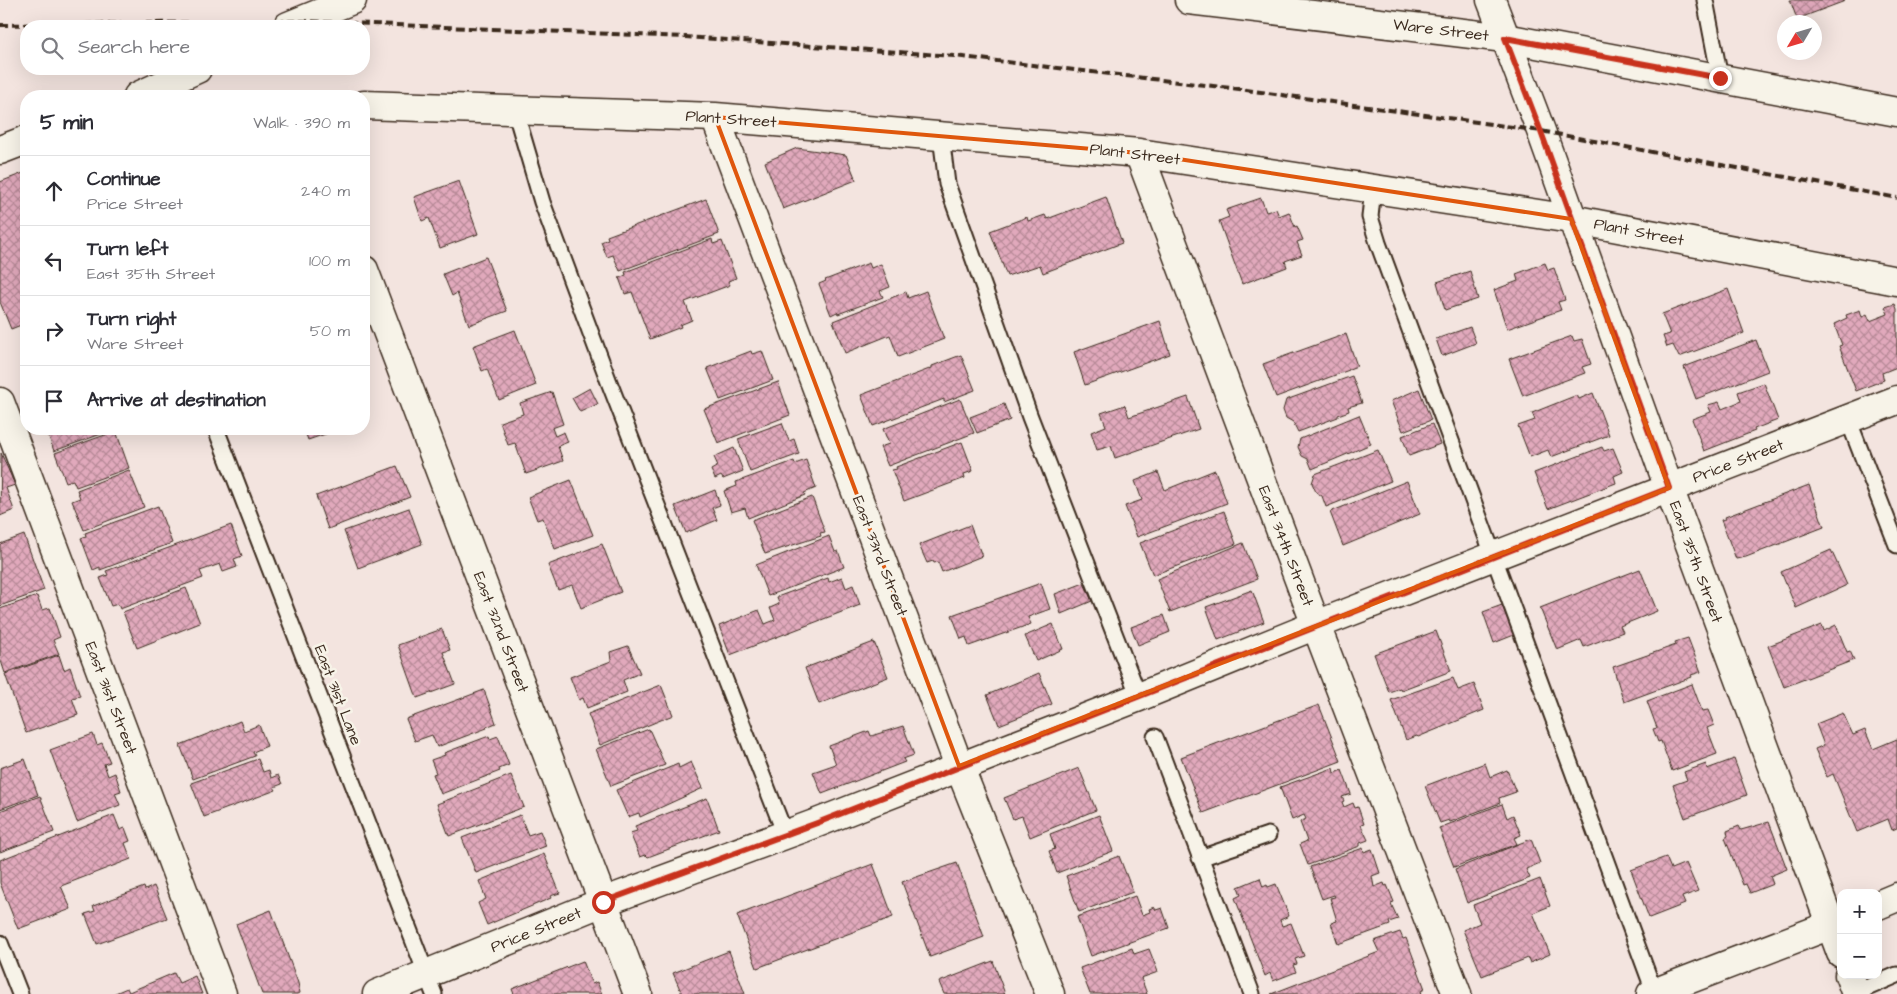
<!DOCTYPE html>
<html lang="en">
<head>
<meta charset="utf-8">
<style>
  :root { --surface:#fff; --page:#f7f7f7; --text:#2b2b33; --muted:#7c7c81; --line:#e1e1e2 }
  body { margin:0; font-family:"Architects Daughter",sans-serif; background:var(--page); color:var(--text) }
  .controls { position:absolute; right:15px; bottom:15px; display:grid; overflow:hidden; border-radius:10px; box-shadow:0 5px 20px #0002 }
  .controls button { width:45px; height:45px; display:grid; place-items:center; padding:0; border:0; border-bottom:1px solid var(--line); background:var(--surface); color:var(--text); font:25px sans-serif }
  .compass { position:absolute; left:1777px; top:15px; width:45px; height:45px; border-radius:50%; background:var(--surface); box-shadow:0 5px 20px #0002; rotate:232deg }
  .stop { position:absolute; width:15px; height:15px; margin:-11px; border:4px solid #c8321e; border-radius:50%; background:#fff }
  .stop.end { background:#c8321e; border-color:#fff; box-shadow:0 1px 5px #0008 }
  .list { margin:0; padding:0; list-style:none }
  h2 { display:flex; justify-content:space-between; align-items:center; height:65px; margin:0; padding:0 20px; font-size:21px }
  h2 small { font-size:16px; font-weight:400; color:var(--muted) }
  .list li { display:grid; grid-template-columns:32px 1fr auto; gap:15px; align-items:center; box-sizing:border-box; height:70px; padding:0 20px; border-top:1px solid var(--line) }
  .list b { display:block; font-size:19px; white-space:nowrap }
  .list p { margin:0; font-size:16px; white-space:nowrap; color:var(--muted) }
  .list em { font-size:16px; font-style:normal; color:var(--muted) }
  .icon { flex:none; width:28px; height:28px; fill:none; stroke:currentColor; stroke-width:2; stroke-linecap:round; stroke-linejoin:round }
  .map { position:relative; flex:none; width:1897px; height:994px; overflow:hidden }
  .search { position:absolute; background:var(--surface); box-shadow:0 5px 20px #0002; left:20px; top:20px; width:350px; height:55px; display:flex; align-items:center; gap:12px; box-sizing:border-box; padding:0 18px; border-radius:20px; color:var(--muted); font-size:19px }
  .panel { position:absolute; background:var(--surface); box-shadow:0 5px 20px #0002; left:20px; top:90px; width:350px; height:345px; border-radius:20px }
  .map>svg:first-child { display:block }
</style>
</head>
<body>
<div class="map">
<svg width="1897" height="994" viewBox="0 0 1897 994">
  <defs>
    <pattern id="building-cross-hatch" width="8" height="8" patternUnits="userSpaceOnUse" patternTransform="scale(1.25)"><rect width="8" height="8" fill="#e1a9bc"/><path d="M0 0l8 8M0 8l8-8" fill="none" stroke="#b88a98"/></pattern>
  </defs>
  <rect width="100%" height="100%" fill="#f3e4df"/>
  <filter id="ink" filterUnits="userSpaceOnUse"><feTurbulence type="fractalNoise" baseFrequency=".02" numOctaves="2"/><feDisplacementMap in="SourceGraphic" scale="10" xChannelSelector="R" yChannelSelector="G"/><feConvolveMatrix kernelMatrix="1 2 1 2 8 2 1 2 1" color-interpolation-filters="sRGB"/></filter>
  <g filter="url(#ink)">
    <path fill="url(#building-cross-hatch)" stroke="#3b2a1e" d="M1790,0H1844L1845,1L1797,19Z
      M797,148L846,155L856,180L783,209L765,162Z
      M26,172V323L11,329L0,302V182Z
      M459,181L478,234L440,248L429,218L422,221L414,197Z
      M1106,197L1122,243L1043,273L1040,265L1007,276L990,231L1027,217L1028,221L1045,215L1047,219Z
      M1261,198L1266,212L1276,209L1279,216L1289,212L1295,227L1297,226L1303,240L1297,242L1302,255L1285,261L1287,267L1242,284L1219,221L1229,217L1226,210Z
      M706,199L719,234L620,271L613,255L607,257L601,242L608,239L607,236Z
      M712,239L713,244L722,241L736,278L728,281L730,285L685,302L692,320L680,325L681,327L650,339L632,292L625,294L619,278L626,275L625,272Z
      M486,257L507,311L469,325L457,293L452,296L443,274Z
      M869,263L871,268L881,264L890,287L880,291L883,297L838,314L837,312L831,315L819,284L826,281L825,280Z
      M1545,263L1548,270L1554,268L1565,300L1558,302L1561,310L1507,329L1494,290L1518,281L1516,274Z
      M1470,271L1478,299L1445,310L1437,282Z
      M1728,289L1744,333L1679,357L1673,345L1667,347L1663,336L1670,334L1662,314Z
      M926,291L944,339L898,357L890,335L845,353L833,321L906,292L908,298Z
      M1895,304L1897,309V367L1882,373L1884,380L1856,391L1839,346L1842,345L1834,324L1847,318L1846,315L1860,310L1862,317L1867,314L1870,321L1888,314L1885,307Z
      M1160,321L1170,354L1085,385L1074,352Z
      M1470,327L1476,343L1442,356L1436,339Z
      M515,330L536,385L499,400L487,369L482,371L473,346Z
      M1346,334L1357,366L1349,369V370L1276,397L1263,364Z
      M1572,336L1574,341L1582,339L1591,364L1582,367L1585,373L1523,396L1509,359Z
      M1756,340L1768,371L1696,399L1684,367Z
      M751,351L752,354L762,351L773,380L720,400L707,368Z
      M961,355L975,390L944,402V399L873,426L861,395L932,368V366Z
      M1352,376L1362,403L1348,407L1349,411L1338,415V417L1298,432L1293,422L1286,418L1283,410L1286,400Z
      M778,382L790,415L718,443L704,409Z
      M1764,383L1778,420L1754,429L1755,431L1704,451L1692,419L1711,412L1708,405L1719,402L1722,409L1741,401L1738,392Z
      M590,388L598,404L580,412L572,398Z
      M1419,389L1431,420L1403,431L1391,401Z
      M552,392L563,424L552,428L555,436L564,432L568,442L558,446L563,461L526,474L515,443L508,445L500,422L523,414L520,403Z
      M1593,393L1609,435L1551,457L1548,450L1530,457L1518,426L1535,420L1532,413L1577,395L1579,399Z
      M1188,397L1199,429L1115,458L1111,446L1097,450L1091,432L1106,426L1101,413L1125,405L1129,417Z
      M960,399L974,433L888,466L880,447L889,444L883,429Z
      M1004,404L1010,420L977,433L970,417Z
      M1359,415L1371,444L1312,469L1308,459L1302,456L1298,447L1300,439Z
      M782,423L789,441L794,439L799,454L750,472L738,439Z
      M1432,424L1440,444L1409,456L1402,436Z
      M46,429H115L54,451Z
      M304,429H340L308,440Z
      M116,431L129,468L76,487L73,480L66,482L55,453Z
      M962,442L973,471L964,474L965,478L904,501L892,470L897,469L896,467Z
      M1602,447L1604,451L1613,448L1623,472L1614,476L1616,483L1548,509L1534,473Z
      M734,448L743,471L723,479L721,476L715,479L711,470L718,466L714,457Z
      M1378,450L1391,481L1326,507L1322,496L1316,492L1312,483L1315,474Z
      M1,453L15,485L6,488L14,510L0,516Z
      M806,460L816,488L804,493L805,495L748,518L745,508L731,512L724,491L737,486L736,482L794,461L795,464Z
      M397,466L410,497L328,529L316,496Z
      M129,470L144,507L84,530L72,501L80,498L77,490Z
      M1215,470L1227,503L1137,537L1125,506L1142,500L1135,481L1158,472L1165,490Z
      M571,480L593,535L555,549L543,518L537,520L528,497Z
      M1407,481L1420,514L1343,546L1330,512Z
      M1809,485L1824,527L1746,557L1736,559L1721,520L1726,519L1725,517Z
      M715,490L720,505L712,508L717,520L686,533L675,506Z
      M812,497L825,532L820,533L821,536L765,554L752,520Z
      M158,506L172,543L100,570V567L93,570L81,538L86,536L85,533Z
      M409,508L422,544L358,568L344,531Z
      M1224,511L1236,544L1153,575L1140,543Z
      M231,525L242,556L234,559L237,567L223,572L220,564L200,571L203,578L120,609L118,604L111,606L100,578L108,575L106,571Z
      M970,525L982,556L942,572L938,562L934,563L933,561L927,563L919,545Z
      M24,535L44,590L0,606V544Z
      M829,536L835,552L838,551L844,567L768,596L756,565Z
      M1243,543L1257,579L1170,612L1157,579Z
      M602,544L621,592L581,608L572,585L558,590L548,565Z
      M1831,550L1847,585L1796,608L1781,572Z
      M1640,569L1657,611L1620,626L1623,632L1584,647L1581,640L1557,650L1540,608Z
      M842,577L846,588L853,585L860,605L730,655L719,626L759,610L765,624L775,620L770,608L779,604L777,597L828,578L829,582Z
      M1041,583L1050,609L1028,617L1031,624L969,646L966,637L961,639L952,615Z
      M1084,583L1092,601L1061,614L1055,594Z
      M186,588L200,623L137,648L123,612Z
      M1252,590L1264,622L1218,640L1206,607Z
      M37,596L42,610L50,608L60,637L53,640L59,654L5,673L0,658V609Z
      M1502,605L1514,635L1494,643L1483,612Z
      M1164,615L1170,632L1138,645L1131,627Z
      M1053,624L1063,649L1036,661L1025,636Z
      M1822,625L1824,631L1836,625L1847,652L1850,651L1854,660L1784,687L1768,646Z
      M442,629L450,650L443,652L455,684L417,698L398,645Z
      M1436,631L1451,671L1401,690L1400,688L1389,692L1374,654Z
      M1688,638L1701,672L1691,675L1692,677L1624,702L1613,667L1676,645L1675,642Z
      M874,642L888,677L819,704L805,668Z
      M628,646L640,673L623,680L627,692L587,708L583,698L579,700L570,677L611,661L610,652Z
      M59,655L64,670L70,667L80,696L72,698L78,715L26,733L5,674Z
      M1039,673L1052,704L999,725L987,695Z
      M1453,678L1458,690L1474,684L1484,710L1418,737L1417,736L1406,740L1391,700Z
      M1692,684L1702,711L1708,710L1714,725L1707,728L1717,754L1672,771L1661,741L1658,742L1653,729L1657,728L1647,701Z
      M661,685L673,715L600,745L588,714Z
      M484,690L496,723L486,727L487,728L437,747L432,735L415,741L406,719Z
      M1319,705L1341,761L1203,813L1181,757Z
      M1843,713L1853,735L1865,730L1873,749L1897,739V828L1892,830L1888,819L1857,832L1833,774L1827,777L1815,749L1824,745L1816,724Z
      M240,721L244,731L259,725L267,746L253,752L255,756L193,779L180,745Z
      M903,726L914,755L903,759L905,762L822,794L813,772L836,764L829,746L869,731L871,736Z
      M649,729L665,765L611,786L596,749Z
      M93,734L97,745L102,743L110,762L104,764L108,776L115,773L121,791L115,793L120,805L77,822L50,750Z
      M489,736L490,739L498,736L509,765L499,769L500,771L441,794L433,774L436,773L431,760L445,755L444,753Z
      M25,759L38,795L0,809V768Z
      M258,759L263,772L269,770L271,778L278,775L282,784L274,787L276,790L204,817L191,783Z
      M1734,759L1747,795L1685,818L1673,785L1687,780L1684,772L1706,764L1707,769Z
      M691,762L703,788L640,817L639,813L628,817L616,790L678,764L679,768Z
      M1485,763L1490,777L1507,770L1516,792L1499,798L1500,803L1450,822L1449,820L1440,823L1425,786Z
      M1079,768L1096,810L1030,837L1022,816L1013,819L1004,798Z
      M1333,768L1334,773L1342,770L1351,794L1342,797L1344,801L1342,802L1344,807L1353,803L1355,808L1358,807L1364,824L1361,825L1368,840L1360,843V846L1308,865L1300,844L1307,841L1300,822L1306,819L1304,815L1292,820L1280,787Z
      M511,775L524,807L449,836L437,804Z
      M40,796L54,832L0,852V811Z
      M707,798L719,830L648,857L646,855L640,857L630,833L637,831L635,826Z
      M1502,804L1507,818L1513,815L1521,835L1514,838L1517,844L1454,867L1439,828Z
      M114,815L120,830L125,828L130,841L125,843L131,859L61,886L71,909L18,929L0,883V860Z
      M520,815L528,835L540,831L546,846L476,873L462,838Z
      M1099,815L1113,851L1057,873L1049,851L1055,849L1050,834Z
      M1769,822L1787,869L1770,876L1773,884L1750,893L1746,884L1743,885L1725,838L1728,836L1727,831L1739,826L1741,830Z
      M1531,839L1540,863L1526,869L1530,878L1467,903L1455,869Z
      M1363,848L1364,852L1372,849L1380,873L1372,876L1374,887L1384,883L1385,886L1387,885L1394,902L1391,903L1392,906L1398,919L1389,922L1390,925L1338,944L1331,923L1337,921L1330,898L1335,897L1334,895L1322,899L1310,867Z
      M544,854L560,893L550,896L551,898L487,925L478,903L486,899L479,881Z
      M1119,856L1133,892L1079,912L1066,876Z
      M1666,857L1671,869L1686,863L1698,891L1682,897L1685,904L1649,918L1631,870Z
      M957,863L984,937L930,957L902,882Z
      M873,864L893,917L757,968L737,915Z
      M1260,878L1263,887L1267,885L1268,887L1276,884L1289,916L1280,920L1282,926L1291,923L1304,956L1295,959L1297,964L1293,965L1296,972L1273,981L1270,973L1265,976L1235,898L1241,895L1238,887Z
      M1540,879L1550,906L1533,913L1550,954L1530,963L1528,958L1482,976L1463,930L1480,923L1473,905Z
      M154,886L167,918L97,944L85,914L95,911L93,906L144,887L145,890Z
      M1135,896L1142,915L1150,912L1149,909L1154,907L1156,910L1162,908L1169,928L1091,956L1077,917Z
      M271,910L298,983L300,993L298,994H262L236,924Z
      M1400,932L1403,939L1406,938L1425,989L1421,991L1422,994H1271L1379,952L1374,941Z
      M1132,948L1134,954L1149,949L1158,972L1141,978L1147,994H1090L1080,968Z
      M729,951L745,994H682L673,973Z
      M583,961L592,984L597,982L602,994H514L512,989Z
      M993,961L1005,994H944L939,982Z
      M174,973L179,983L195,976L202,994H113L127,988L129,992Z"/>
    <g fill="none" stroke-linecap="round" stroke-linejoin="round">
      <defs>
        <path id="lane" d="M1705,0L1720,78
          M515,110L542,202L609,382L785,834
          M941,136L947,184L1030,417L1139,697
          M1373,188L1370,217L1378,243L1655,994
          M1848,419L1897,545
          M216,429L434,994
          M1155,737L1252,994
          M1200,858L1268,835
          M0,943L20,994
          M1855,993L1897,975"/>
        <path id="street" d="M1189,0L1505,38L1897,112
          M1491,0L1541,131L1669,488L1841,953
          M364,105L715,117L1139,153L1571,219L1897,281
          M715,117L959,766L1050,994
          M1139,153L1322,641L1457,994
          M364,270L638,994
          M0,402L222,994
          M1849,975L1856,994"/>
        <path id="secondary" d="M288,26L352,0
          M138,96L197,69
          M0,150L26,140
          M1878,905L1897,897
          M377,994L603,902L817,823L1139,697L1316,625L1897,400
          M1651,994L1841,921"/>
      </defs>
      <use href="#lane" stroke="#3b2a1e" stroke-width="19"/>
      <use href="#street" stroke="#3b2a1e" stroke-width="31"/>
      <use href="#secondary" stroke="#3b2a1e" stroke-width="31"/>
      <use href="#lane" stroke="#f7f3e8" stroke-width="15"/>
      <use href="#street" stroke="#f7f3e8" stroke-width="28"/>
      <use href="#secondary" stroke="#f7f3e8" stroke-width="28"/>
      <path stroke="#3b2a1e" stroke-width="4" stroke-dasharray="8 4" stroke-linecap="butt" d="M0,25L300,21L686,37L954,56L1239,89L1541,131L1897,198"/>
    </g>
  </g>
  <g fill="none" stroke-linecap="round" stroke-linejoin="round" filter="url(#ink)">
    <path stroke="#c8321e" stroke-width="6" d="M603,902L817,823L1669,488L1541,132L1505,38L1720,78"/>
  </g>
  <path fill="none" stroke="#df570d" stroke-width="4" stroke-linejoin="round" d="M715,117L1139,153L1571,219L1669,488L959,766Z"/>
  <g text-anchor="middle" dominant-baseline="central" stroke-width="5" stroke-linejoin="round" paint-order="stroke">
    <g font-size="16" fill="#3b2a1e" stroke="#f7f3e8">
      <text transform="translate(1441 30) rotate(7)">Ware Street</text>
      <text transform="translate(731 119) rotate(4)">Plant Street</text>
      <text transform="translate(1135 154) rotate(7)">Plant Street</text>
      <text transform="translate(1639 232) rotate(11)">Plant Street</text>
      <text transform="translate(1738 461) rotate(-21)">Price Street</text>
      <text transform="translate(1286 546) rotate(69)">East 34th Street</text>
      <text transform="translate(880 556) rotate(69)">East 33rd Street</text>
      <text transform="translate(1696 562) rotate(70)">East 35th Street</text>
      <text transform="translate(501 632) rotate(69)">East 32nd Street</text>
      <text transform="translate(338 695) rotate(69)">East 31st Lane</text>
      <text transform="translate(111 698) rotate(69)">East 31st Street</text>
      <text transform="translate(536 930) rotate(-22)">Price Street</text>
    </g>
  </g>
</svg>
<div class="controls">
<button>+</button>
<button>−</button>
</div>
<svg class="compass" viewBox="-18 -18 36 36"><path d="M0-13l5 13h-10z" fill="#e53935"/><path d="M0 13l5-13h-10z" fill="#7c7c81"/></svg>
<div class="stop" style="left:603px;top:902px"></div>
<div class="stop end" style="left:1720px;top:78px"></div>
<div class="search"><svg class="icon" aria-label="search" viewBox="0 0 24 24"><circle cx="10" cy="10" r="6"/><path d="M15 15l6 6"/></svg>Search here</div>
<section class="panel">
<h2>5 min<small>Walk · 390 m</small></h2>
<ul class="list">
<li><svg class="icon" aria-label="ahead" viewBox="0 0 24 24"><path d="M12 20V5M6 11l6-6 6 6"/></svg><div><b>Continue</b><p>Price Street</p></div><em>240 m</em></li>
<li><svg class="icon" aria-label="left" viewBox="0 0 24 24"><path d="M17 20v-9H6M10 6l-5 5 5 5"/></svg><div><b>Turn left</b><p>East 35th Street</p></div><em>100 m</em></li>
<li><svg class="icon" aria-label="right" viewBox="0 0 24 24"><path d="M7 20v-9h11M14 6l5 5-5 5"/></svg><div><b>Turn right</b><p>Ware Street</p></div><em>50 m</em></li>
<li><svg class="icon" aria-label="arrive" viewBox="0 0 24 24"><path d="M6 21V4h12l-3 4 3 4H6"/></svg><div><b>Arrive at destination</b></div></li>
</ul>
</section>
</div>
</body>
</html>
